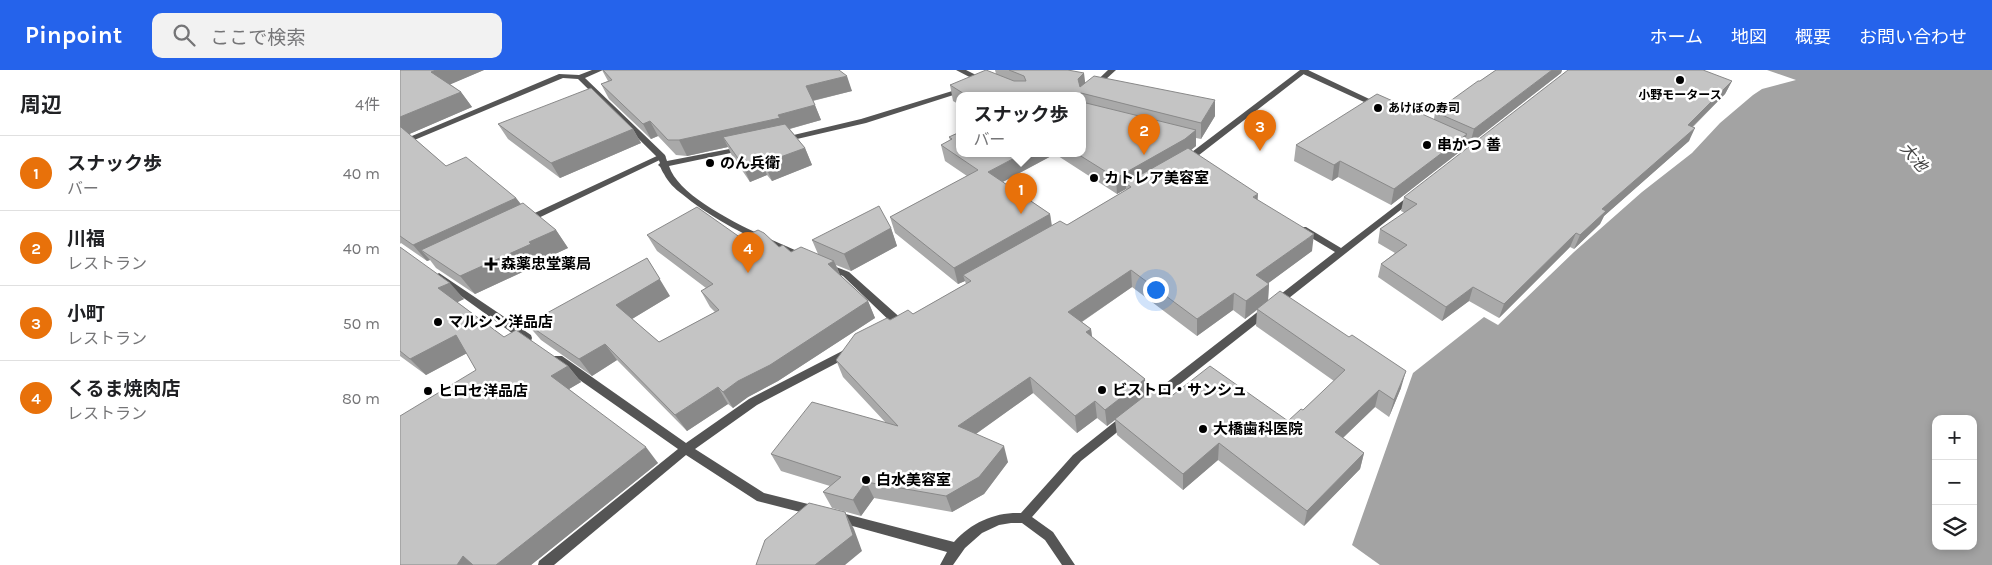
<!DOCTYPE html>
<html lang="ja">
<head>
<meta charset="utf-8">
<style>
  :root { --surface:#fff; --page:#f2f2f2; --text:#202124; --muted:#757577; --line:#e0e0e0; --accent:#2563eb }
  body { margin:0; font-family:Karla,"Noto Sans JP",sans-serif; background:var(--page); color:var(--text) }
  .controls { position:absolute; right:15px; bottom:15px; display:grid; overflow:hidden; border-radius:10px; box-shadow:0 2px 8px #0003 }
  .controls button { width:45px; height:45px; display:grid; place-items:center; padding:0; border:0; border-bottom:1px solid var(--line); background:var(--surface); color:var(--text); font:25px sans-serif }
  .you { position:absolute; left:755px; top:219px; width:18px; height:18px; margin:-12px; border:4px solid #fff; border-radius:50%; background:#1a73e8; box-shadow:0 0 0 8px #1a73e833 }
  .badge { display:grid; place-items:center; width:32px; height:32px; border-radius:50%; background:var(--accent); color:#fff; font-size:16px; font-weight:700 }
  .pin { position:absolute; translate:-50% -41px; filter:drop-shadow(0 1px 2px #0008) }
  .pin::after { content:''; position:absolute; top:26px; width:18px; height:15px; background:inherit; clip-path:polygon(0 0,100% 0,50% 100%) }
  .popup { position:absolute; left:556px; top:22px; width:130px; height:65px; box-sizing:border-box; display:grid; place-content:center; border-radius:10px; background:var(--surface); filter:drop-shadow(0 1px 4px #0005); font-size:16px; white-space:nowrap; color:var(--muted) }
  .popup b { font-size:19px; color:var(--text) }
  .popup::after { content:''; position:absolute; left:50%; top:100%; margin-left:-10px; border:10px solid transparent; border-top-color:var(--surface) }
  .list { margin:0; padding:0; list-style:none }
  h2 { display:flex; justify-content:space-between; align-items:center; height:65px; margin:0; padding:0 20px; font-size:21px }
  h2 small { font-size:16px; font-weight:400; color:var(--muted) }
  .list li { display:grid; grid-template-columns:32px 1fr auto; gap:15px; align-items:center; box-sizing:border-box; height:75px; padding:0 20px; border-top:1px solid var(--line) }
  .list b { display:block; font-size:19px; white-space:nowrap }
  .list p { margin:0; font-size:16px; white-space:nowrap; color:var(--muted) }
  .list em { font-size:16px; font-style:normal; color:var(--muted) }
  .icon { flex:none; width:28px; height:28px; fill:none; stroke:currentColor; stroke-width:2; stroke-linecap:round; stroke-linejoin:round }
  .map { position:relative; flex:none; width:1592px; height:495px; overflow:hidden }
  header { display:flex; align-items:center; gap:30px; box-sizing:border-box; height:70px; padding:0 25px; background:var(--accent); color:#fff }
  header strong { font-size:24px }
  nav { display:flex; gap:28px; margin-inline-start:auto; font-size:18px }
  .search { width:350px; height:45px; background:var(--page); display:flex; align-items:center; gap:12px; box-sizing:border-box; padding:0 18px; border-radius:10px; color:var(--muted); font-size:19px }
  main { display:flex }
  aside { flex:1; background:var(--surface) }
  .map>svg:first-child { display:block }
</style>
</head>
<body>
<header>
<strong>Pinpoint</strong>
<div class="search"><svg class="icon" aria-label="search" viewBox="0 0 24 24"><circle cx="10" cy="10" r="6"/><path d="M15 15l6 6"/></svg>ここで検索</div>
<nav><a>ホーム</a><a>地図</a><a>概要</a><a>お問い合わせ</a></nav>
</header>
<main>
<aside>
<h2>周辺<small>4件</small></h2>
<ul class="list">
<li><span class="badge" style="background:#e8710a">1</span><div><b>スナック歩</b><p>バー</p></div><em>40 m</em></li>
<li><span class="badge" style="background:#e8710a">2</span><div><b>川福</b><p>レストラン</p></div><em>40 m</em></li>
<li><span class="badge" style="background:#e8710a">3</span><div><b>小町</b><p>レストラン</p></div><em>50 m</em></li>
<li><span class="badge" style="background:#e8710a">4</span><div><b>くるま焼肉店</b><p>レストラン</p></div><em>80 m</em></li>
</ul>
</aside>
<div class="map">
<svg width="1592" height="495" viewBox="0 0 1592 495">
  <rect width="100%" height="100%" fill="#fff"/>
  <path fill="#a3a3a3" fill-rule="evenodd" d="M1367,0H1592V495H980L952,475L1013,303L1084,247L1098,255L1174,182L1242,122L1292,83L1320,53L1353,25L1362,19L1396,10ZM1536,349H1573V476H1536Z"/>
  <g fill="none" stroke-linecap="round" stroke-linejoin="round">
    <path fill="#555" fill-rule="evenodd" d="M708,0H716L682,31V25Z
      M901,0H908L982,35L981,37H975L901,3Z
      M259,85H262L266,87L130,152L127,153L123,150L124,148Z"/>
    <path fill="#555" fill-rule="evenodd" d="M192,0H203L185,8L265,85L267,91L345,76V80L269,96C281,134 372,170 407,185L409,187L407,189H401C359,172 317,153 282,124C275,119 268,112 264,104C261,100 262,98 258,95L260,93L258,88L178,9L163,8L0,76V71L159,4L179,5Z
      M556,0H566L588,11L587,13H581Z
      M900,0H909L790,92H784V88Z
      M562,18H568L569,20L466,53L384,72L380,70L381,68L461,49Z
      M1014,122L1018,125L1017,127L756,333L752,334L748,333L747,330L748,327L935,182L900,161L898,159L900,157H906L941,178Z
      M426,193L449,202L504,251L505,254L504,257H496L443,206L423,198L421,196L423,194Z
      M39,203L131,265L132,268L131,271H123L36,208L34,206Z
      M450,277L454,278L455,281L454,284L357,335L295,379L364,423L420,437L422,441L420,445L416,446L357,431L286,385L154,495H138L139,491L278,379L154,292L153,289L154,286H162L286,373L349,329Z
      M726,345L730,346L732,349L730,352L681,391L632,447L653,462L675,495H662L645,470L622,453H611L599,455L582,463L565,478L553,495H540L547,482L438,452L434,451L432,447L434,443L438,442L554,472C572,452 595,442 621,443L673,385L722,346Z"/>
  </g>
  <path fill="#a9a9a9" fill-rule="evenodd" d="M0,0H84L50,14L61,22L72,37L9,64L46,96L116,128L121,134L156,160L168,178L142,190L144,192L75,224L36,198L30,190L27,191L1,173L0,174Z
    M202,0H439L452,21L413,31L421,50L390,59L405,78L412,95L372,111L367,105L350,112L331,84L328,77L287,86L276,85L258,66L251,69L209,29L201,14L208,11Z
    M595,0H670L685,13L815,46L801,69L796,68V76L791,80L858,130L912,181L868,213L869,214L868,230L1001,318L989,347L975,337L943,368L964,383L960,399L904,456L818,390L783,420L717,365L715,350L707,356L697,348L677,363L633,323L576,364L608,392L584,424L552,442L474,428L461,446L432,438L423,422L430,416L381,401L371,384L486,353L443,307L436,290L490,250L513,244L566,214L565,211L558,214L495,163L490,147L567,106L545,91L541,75L550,70L549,67L560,62V83H682V25H560V35L553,31L550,15L596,4ZM655,84L717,124L726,119V120L667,155H652L650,144L603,112ZM732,217L797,266L833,240L845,249L857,240L856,256L934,311L903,340L888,351L769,328L746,325L745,309L692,267L691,259L682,252Z
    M1096,0H1162L1161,3L1070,74L1065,71L1062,80L991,135L938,107L932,111L894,91L896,75L1034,49L1035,42Z
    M1332,11L1325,24L1293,57L1289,71L1204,146L1200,154L1174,179L1170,177L1099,248L1069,231L1042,251L978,207L981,194L995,183L978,173L980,159L1005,143L1001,141L1004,127Z
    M98,54L233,59L241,73L160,108L108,69Z
    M491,158L497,176L451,201L436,195L440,205L468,231L475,248L378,311L348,327L333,338L328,334L287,361L217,290L192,306L141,270L127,254L270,226L232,249L259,272L315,242L310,237L301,221L306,218L257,181L247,165L341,168L379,177L391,182L418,184L412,170Z
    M0,177L64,229L57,232L104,267L168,296L181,312L169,319L258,393L131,495H0L76,300L67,283L26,305L0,286Z"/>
  <path fill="#898989" d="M36,0H84L42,18L31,2Z
    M1152,0H1162L1161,3L1070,74L1074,59Z
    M684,3L686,19L681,24V25H678V9Z
    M447,6L452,21L411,31L406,16Z
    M1332,11L1325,24L1281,68L1288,55Z
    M61,22L72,37L5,66L0,69V47Z
    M815,30V46L801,69V53Z
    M415,35L421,50L385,60L323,67L328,77L287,86L279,70L378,45Z
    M250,51L258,66L251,69L243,54Z
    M1295,58L1289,71L1204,146L1200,154L1174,179L1180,165L1202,139Z
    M233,59L241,73L160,108L151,93Z
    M796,60V76L785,85L726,113V119L717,124L716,108Z
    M1067,64L1062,80L991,135L994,119Z
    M405,78L412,95L372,111L364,93Z
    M624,83H654L655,84L591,118L588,102Z
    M360,88L367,105L350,112L342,94Z
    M940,91L938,107L932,111L934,95Z
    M858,124L857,141L853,127Z
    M116,128L128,144L21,180L30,190L27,191L13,175Z
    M650,144L652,161L563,205L565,211L558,214L554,198Z
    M491,158L497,176L451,201L444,184Z
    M156,160L168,178L142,190L144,192L75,224L60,206L129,172Z
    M1176,163L1170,177L1099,248L1104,234Z
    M914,164L912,181L855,223L856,205Z
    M247,188L270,226L227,252L216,235Z
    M434,191L441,207L428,194Z
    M731,200L732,217L671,259L668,242Z
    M50,213L64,229L52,235L38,218Z
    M869,214L868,231L845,249L846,231Z
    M1073,217L1069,231L1042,251L1046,237Z
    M834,223L833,240L797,266V249Z
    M468,231L475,248L378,311L348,327L333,338L323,322L338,311Z
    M691,259L693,276L686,262Z
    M56,265L71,281L26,305L10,289Z
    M205,274L217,290L192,306L179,289Z
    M168,296L181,312L164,322L151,306Z
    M1006,301L1001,318L989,347L994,330Z
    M630,307L633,323L563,373L558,356Z
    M745,309L746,326L707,356L705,340Z
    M318,317L328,334L287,361L275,345Z
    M979,320L975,337L931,379L935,362Z
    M695,331L697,348L677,363L675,346Z
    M819,373L818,390L783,420V404Z
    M604,376L608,392L584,424L552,442L546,426Z
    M246,377L258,393L131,495H96Z
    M964,383L960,399L904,456L907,441Z
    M466,412L474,428L461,446L453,430Z
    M445,442L454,459L462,481L445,495H415Z
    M63,486L74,495H57Z"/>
  <path fill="#c4c4c4" stroke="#898989" d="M0,0H36L31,2L61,22L0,47Z
    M203,0H439L447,6L406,16L415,35L378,45L380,48L279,70H268L250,51L243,54L201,14L212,10Z
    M586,0L614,11H626L624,6L609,0H668L684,3L678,9L680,17L694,6L815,30L801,53L681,23L678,25H566L550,15Z
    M1096,0H1152L1074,59L1035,42L1078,11H1080Z
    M1168,0H1303L1332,11L1288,55L1295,58L1202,139L1206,141L1180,165L1176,163L1104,234L1073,217L1046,237L981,194L1007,175L980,159L1017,134L1004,127Z
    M191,18L233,59L151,93L98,54Z
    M977,24L1067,64L994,119L940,91L934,95L896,75Z
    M682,32L796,60L785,69L716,108L676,83H682Z
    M385,54L405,78L364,93L360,88L342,94L323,67Z
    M0,57H1L46,96L66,87L116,128L13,175L0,166Z
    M560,62V83H624L588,102L650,144L554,198L490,147L578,100L541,75L552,69L549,67Z
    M788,78L858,124L853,127L914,164L856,205L869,214L846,231L834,223L797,249L731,200L668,242L691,259L686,262L745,309L705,340L695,331L675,346L630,307L558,356L604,376L579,407L546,426L466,412L453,430L423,422L441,407L371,384L412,332L498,356L436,290L455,264L487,248L490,250L508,240L513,244L571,211L563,205L660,151L667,155L731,117L726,113Z
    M123,133L156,160L129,172L131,174L60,206L21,180Z
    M479,136L491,158L444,184L412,170Z
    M297,137L341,168L358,160L364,163L379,177L383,175L391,182L401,177L434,191L428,194L468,231L370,295L338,311L323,322L318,317L275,345L205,274L179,289L127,254L247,188L260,209L216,235L259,272L319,240L301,221L313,214L247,165Z
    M0,177L50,213L38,218L104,267L116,260L168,296L151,306L246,377L96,495H73L63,486L57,495H0V346L76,300L56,265L10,289L0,281Z
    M880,221L949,267L952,265L1006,301L994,330L979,320L935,362L964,383L907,441L819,373L783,404L715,349L755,318L769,328L810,296L888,351L901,339L903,340L945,300L857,239Z
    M409,433L445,442L453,465L415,495H356L365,470Z"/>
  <g fill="#000" stroke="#fff" stroke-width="2">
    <circle cx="1280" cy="10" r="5"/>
    <circle cx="978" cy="38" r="5"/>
    <circle cx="1027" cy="75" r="5"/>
    <circle cx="310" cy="93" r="5"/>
    <circle cx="694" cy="108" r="5"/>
    <path d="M88.5 186.5h5v5h5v5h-5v5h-5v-5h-5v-5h5z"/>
    <circle cx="38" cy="252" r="5"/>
    <circle cx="702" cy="320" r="5"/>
    <circle cx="28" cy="321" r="5"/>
    <circle cx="803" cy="359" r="5"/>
    <circle cx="466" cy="410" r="5"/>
  </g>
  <g text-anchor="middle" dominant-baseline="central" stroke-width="5" stroke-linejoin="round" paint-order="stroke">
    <g font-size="12" font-weight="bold" fill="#000" stroke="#fff">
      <text x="1280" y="25">小野モータース</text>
      <text x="988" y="38" text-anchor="start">あけぼの寿司</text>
    </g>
    <g font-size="15" font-weight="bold" fill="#000" stroke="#fff" text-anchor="start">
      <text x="1037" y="75">串かつ 善</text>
      <text x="320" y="93">のん兵衛</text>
      <text x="704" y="108">カトレア美容室</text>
      <text x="101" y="194">森薬忠堂薬局</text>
      <text x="48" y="252">マルシン洋品店</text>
      <text x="712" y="320">ビストロ・サンシュ</text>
      <text x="38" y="321">ヒロセ洋品店</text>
      <text x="813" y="359">大橋歯科医院</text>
      <text x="476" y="410">白水美容室</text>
    </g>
    <g font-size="16" font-style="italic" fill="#444" stroke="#fff">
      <text transform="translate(1514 87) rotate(49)">大池</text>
    </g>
  </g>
</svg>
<div class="controls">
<button>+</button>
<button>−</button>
<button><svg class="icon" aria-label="layers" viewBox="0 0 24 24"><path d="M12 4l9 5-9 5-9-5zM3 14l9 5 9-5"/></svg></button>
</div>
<div class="you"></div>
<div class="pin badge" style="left:621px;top:144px;background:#e8710a">1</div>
<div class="popup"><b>スナック歩</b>バー</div>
<div class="pin badge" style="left:744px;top:85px;background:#e8710a">2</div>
<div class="pin badge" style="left:860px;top:81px;background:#e8710a">3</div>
<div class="pin badge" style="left:348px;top:203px;background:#e8710a">4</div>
</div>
</main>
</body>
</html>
